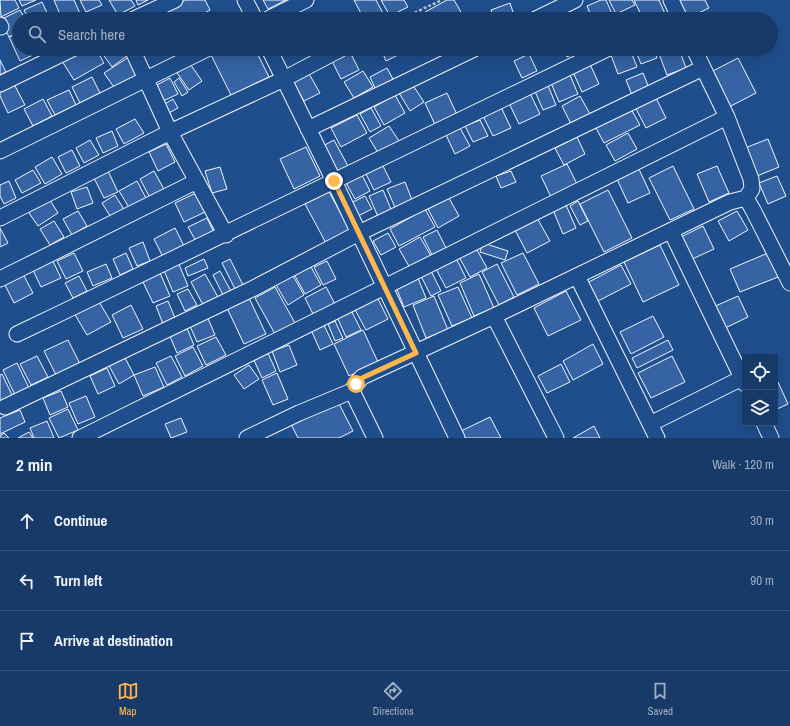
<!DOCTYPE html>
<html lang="en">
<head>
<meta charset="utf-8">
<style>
  :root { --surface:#173a69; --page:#244571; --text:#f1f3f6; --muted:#9eadc0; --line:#36547d; --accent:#ffb74d }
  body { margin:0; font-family:"Archivo Narrow",sans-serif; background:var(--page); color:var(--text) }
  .controls { position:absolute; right:12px; bottom:12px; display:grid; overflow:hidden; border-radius:0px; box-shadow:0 4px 16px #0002 }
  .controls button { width:36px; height:36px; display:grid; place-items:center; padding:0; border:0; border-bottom:1px solid var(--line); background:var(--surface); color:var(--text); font:20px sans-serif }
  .stop { position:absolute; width:12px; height:12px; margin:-9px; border:3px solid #ffb74d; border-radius:50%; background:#fff }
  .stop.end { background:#ffb74d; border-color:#fff; box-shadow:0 1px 4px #0008 }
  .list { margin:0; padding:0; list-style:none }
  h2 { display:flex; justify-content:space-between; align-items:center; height:52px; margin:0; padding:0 16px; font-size:17px }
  h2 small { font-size:13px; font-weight:400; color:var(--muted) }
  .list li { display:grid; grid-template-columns:26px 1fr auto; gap:12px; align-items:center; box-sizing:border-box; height:60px; padding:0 16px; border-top:1px solid var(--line) }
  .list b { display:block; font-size:15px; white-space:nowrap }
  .list em { font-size:13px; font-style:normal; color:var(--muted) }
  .icon { flex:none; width:22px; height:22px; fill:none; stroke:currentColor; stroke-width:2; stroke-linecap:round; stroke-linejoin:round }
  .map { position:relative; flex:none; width:790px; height:438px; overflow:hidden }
  .search { position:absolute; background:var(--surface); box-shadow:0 4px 16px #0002; left:12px; right:12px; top:12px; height:44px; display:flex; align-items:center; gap:10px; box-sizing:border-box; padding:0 14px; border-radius:22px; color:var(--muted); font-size:15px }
  .sheet { height:232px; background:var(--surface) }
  nav { display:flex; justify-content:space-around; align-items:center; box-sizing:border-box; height:56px; border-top:1px solid var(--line); background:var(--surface); font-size:11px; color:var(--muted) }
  nav a { display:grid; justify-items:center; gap:2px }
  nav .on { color:var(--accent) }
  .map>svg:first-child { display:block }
</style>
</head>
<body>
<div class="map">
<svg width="790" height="438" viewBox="0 0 790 438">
  <rect width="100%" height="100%" fill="#1f4e8c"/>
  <path fill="#3563a3" stroke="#f2f6ff" d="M0,0H15L19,8L1,17Z
    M19,0H36L22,6Z
    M54,0H74L81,16L74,19H62Z
    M80,0H99L102,5L86,12Z
    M109,0H131L135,6L118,15Z
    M136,0H148L138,5Z
    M185,0H205L210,10L194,19H168L164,11Z
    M263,0H286L268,9Z
    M354,0H376L386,19H364Z
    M381,0H404L408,7L390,16Z
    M447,0H454L465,19H429L425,12Z
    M601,0H606L613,16L605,19H592L587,6Z
    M609,0H632L635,5L616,14Z
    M634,0H659L666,16L660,19H643Z
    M675,0H705L709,8L686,19Z
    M42,2L50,19H28L24,10Z
    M510,3L515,18L494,19L491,10Z
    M20,10L25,19H19V32L9,37L0,20Z
    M357,13L360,19H346Z
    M19,33V49H35L37,53L20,61L9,37Z
    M40,49H57L42,55Z
    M83,49H96L104,63L74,80L62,61Z
    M99,49H129L132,52L112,67Z
    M223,49H255L269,77L231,95L211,55Z
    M381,49H402L404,52L386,61Z
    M530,49H544L532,54Z
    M563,49H583L567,57Z
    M627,49H630L637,67L618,74L611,55Z
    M635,49H654L657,58L641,64Z
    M672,49H679L686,68L667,75L659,54Z
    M350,52L359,70L341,79L332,61Z
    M529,54L537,71L522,78L514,61Z
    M129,57L141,75L116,90L104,73Z
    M738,58L756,93L727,108L709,73Z
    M0,60L6,72L0,75Z
    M188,61L202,81L189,90L175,70Z
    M590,64L599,84L582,92L573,72Z
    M387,68L394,81L376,90L370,77Z
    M363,71L373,87L354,98L344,82Z
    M308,72L320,93L304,101L292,80Z
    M643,73L649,88L632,95L626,80Z
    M570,75L578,94L559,102L551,83Z
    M92,77L100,93L80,103L72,87Z
    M170,78L178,94L163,101L155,86Z
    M179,78L188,92L182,96L174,82Z
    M13,82L25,105L8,113L0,96V89Z
    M547,83L556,105L543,110L534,89Z
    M412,84L424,102L410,111L399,93Z
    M69,90L76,105L55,115L47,100Z
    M529,91L540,114L519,124L508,101Z
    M447,93L459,119L437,129L425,103Z
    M654,94L666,118L646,128L634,105Z
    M395,95L405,113L384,125L374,107Z
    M580,96L590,114L571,124L562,106Z
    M43,99L52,116L33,126L24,109Z
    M173,99L178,108L165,115L160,107Z
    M500,105L511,128L493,136L482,114Z
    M630,107L640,125L604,143L595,126Z
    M371,108L381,126L370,132L360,114Z
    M357,115L367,133L341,147L331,128Z
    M135,119L144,133L124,144L116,129Z
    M480,120L488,136L473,142L465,126Z
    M389,126L401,144L380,156L369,138Z
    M460,128L470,146L455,154L446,135Z
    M112,131L118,146L103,153L96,138Z
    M628,133L637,149L615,161L606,145Z
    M577,137L585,154L564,165L555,148Z
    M768,139L779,167L757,176L745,148Z
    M90,140L99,155L84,163L76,148Z
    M334,140L349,168L338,174L323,146Z
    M166,144L175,162L158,171L149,152Z
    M306,147L320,176L294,189L280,159Z
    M72,150L80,166L66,173L58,157Z
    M52,157L62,174L45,184L35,167Z
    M567,164L578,186L552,199L541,176Z
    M383,166L391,182L374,190L366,174Z
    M673,166L694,209L670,220L649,178Z
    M717,166L729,193L709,202L697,174Z
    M220,167L227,189L212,193L205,171Z
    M638,167L650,193L628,203L616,177Z
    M33,170L41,183L22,193L15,180Z
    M108,171L118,192L104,198L94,178Z
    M154,171L166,193L151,200L140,179Z
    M360,171L370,191L355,199L344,179Z
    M511,171L516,182L501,188L496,176Z
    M777,176L786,196L768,204L759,183Z
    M9,181L16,198L4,204L0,196V185Z
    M137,181L147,200L130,209L119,191Z
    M405,182L414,205L397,212L387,189Z
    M87,187L93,203L77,209L71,192Z
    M383,190L393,214L379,219L369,196Z
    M608,190L632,238L604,252L580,204Z
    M329,192L351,232L327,245L305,204Z
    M196,193L205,212L184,222L175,203Z
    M115,195L125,211L112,219L102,203Z
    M365,196L372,209L358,216L351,203Z
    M48,197L58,213L38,226L27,210Z
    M449,198L459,216L438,228L428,209Z
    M578,201L588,221L580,225L570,206Z
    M566,205L576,228L563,234L553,210Z
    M425,209L435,227L399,246L390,229Z
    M78,211L87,226L72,235L63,219Z
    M737,211L748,230L729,241L718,221Z
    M207,218L216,237L198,245L188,227Z
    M537,218L550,241L527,253L515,230Z
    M54,221L64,237L50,245L40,229Z
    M703,226L714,249L688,261L677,239Z
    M0,228L8,243L0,247Z
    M175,228L184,246L163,257L154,239Z
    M437,230L446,248L432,255L423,237Z
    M388,233L396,247L381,255L373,241Z
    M420,237L431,256L410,268L399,249Z
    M143,242L150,261L137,266L129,248Z
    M483,243L508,251L505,260L480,252Z
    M660,245L679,285L643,302L624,262Z
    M475,246L487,268L470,277L458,255Z
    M74,253L83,271L66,279L57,261Z
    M126,253L133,269L120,275L113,259Z
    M523,253L539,284L517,295L501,263Z
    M768,253L778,277L740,292L730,269Z
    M456,258L466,278L446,288L436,269Z
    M52,259L61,278L41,287L32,268Z
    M204,259L208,268L188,276L185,268Z
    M230,259L243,285L235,289L222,263Z
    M327,261L336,279L323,285L314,267Z
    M178,262L188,286L173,292L163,268Z
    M106,264L112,278L93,286L87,272Z
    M497,264L514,297L499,305L482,272Z
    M310,265L321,285L305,294L294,274Z
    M621,265L631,284L596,302L587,283Z
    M220,271L232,293L224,297L213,275Z
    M431,271L441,291L431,296L421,276Z
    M160,273L170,296L153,303L142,280Z
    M23,274L33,293L14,303L4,283Z
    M205,274L218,297L203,305L191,282Z
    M292,274L304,295L288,305L275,283Z
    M479,274L494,308L474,316L460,283Z
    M79,276L87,291L73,298L65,283Z
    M418,278L426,298L404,307L396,287Z
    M275,287L295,323L275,334L255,298Z
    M326,287L335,304L313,314L305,298Z
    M458,287L472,318L452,326L438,295Z
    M188,289L197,305L185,311L177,294Z
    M566,291L581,320L548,336L534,308Z
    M434,296L448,330L426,338L413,305Z
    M738,296L748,317L721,330L711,308Z
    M377,297L388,319L366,330L354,308Z
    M249,298L266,334L244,344L227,308Z
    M98,300L111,322L87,335L74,313Z
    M168,301L175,318L163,324L156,306Z
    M131,305L143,329L123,338L112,315Z
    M351,310L361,330L346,337L337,317Z
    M207,316L215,335L197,342L189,324Z
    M653,316L664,337L631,354L620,332Z
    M335,321L343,338L335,341L328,324Z
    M324,325L333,344L320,350L311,330Z
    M186,326L194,345L177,353L169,334Z
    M363,330L378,362L349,376L334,344Z
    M216,337L226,355L206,365L197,346Z
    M68,340L80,364L56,375L44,351Z
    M668,340L673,350L637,368L632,358Z
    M593,344L603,364L573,380L563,361Z
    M289,345L297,365L280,372L272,351Z
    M193,347L203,366L185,376L175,356Z
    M267,351L276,371L262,378L253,358Z
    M37,356L48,377L31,385L20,364Z
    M124,356L134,375L119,384L108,364Z
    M171,356L182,377L167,385L156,363Z
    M672,356L685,382L651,398L638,373Z
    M17,363L29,388L15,395L3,370Z
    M561,364L570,382L547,393L538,376Z
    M249,365L259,379L244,389L234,375Z
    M155,367L164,387L143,396L134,375Z
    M107,368L115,386L98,394L90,376Z
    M277,373L288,399L273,405L262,380Z
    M2,374L13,397L0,403V375Z
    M778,382L788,404L775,410V384Z
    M61,391L68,407L50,415L43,398Z
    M86,396L95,417L78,424L69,403Z
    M337,400L353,431L339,438H298L291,424Z
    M68,409L78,430L59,438L49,418Z
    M20,410L25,422L0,434V418Z
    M490,417L501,438H462L459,432Z
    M181,418L187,432L171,438L165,424Z
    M47,421L54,438H34L30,428Z
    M594,426L600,438H573Z
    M29,432L33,438H18Z
    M4,433L9,438H0V436Z"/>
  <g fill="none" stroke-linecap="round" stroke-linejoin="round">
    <defs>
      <path id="minor" d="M245,0L255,19
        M671,0L680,19
        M134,19L175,0
        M268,19L306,0
        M536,19L575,0
        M0,25L1,27
        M132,49L170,132L226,235
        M269,49L334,181L457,438
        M0,84L72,49
        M308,129L474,49
        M0,151L207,49
        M746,198L753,210L790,283
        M0,218L170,132L284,79L341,49
        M671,231L745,384
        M577,276L657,438
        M0,279L197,181
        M494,316L556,438
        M17,334C214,240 410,144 607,49
        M352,391L375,438
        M5,407L252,289L359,233L703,68
        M764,423L771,438
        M650,424L742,378
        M80,438L727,117
        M247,438L299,413L352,391L356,384L362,377L494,316L730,202L746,198L752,189L751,179L727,117L694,49"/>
    </defs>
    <use href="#minor" stroke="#f2f6ff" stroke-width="17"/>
    <path stroke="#b3c4dc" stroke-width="2.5" stroke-dasharray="3 2" stroke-linecap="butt" d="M401,19L442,0"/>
    <use href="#minor" stroke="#1f4e8c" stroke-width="15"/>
  </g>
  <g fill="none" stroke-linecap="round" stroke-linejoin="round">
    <path stroke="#ffb74d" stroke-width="5" d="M334,181L416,353L362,378L356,384"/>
  </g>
</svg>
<div class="controls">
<button><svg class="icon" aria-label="locate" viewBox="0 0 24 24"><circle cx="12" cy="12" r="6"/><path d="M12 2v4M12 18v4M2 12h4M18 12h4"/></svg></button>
<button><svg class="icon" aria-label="layers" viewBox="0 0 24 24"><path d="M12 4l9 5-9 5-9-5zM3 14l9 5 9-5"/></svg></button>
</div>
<div class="stop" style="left:356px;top:384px"></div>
<div class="stop end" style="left:334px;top:181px"></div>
<div class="search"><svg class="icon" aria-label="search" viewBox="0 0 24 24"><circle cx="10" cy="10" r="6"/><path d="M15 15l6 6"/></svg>Search here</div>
</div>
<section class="sheet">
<h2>2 min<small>Walk · 120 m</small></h2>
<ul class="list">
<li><svg class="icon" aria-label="ahead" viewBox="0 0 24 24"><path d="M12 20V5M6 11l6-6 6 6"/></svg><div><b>Continue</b></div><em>30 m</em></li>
<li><svg class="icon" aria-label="left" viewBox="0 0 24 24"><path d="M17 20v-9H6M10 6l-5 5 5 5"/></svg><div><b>Turn left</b></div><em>90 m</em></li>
<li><svg class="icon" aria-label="arrive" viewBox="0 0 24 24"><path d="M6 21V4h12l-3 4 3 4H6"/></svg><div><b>Arrive at destination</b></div></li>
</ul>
</section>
<nav>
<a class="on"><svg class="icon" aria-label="map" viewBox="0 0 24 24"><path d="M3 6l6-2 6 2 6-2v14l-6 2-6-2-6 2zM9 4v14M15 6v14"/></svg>Map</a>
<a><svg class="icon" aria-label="directions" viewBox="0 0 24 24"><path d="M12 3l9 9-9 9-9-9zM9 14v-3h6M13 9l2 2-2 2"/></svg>Directions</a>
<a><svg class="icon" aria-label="saved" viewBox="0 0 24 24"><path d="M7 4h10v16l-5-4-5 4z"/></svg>Saved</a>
</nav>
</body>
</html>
